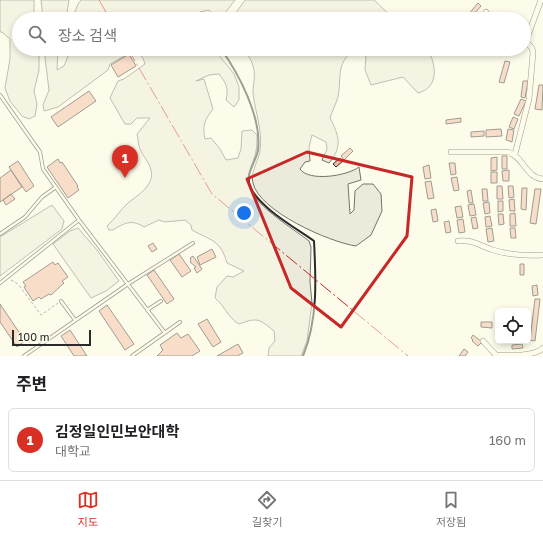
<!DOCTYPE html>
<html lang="ko">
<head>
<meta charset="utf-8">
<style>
  :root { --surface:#fff; --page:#f6f6f6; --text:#202124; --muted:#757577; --line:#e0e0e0; --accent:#d93025 }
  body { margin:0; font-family:"Golos Text","Noto Sans KR",sans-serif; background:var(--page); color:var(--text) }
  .controls { position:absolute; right:12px; bottom:12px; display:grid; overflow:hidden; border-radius:6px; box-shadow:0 2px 6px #0003 }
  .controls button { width:36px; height:36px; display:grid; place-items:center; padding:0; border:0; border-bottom:1px solid var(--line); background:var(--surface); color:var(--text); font:20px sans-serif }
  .scale { position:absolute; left:12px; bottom:10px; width:79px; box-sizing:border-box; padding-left:4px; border:2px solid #2b2b2b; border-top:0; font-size:11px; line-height:14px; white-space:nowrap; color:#2b2b2b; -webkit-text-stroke:3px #fdfbea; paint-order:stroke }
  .you { position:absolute; left:244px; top:213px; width:14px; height:14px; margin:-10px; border:3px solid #fff; border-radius:50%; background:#1a73e8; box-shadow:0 0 0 6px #1a73e833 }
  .badge { display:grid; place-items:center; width:26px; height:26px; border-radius:50%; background:var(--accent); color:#fff; font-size:13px; font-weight:700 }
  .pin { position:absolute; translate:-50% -33px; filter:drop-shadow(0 1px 2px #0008) }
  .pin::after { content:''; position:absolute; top:21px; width:14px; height:12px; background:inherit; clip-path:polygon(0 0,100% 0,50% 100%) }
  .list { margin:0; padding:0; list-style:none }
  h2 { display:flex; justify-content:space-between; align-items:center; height:52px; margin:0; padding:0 16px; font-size:17px }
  h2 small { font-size:13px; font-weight:400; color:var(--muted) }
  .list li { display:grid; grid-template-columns:26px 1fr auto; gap:12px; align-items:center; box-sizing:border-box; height:64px; margin:0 8px 8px; padding:0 8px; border:1px solid var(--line); border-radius:6px }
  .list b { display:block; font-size:15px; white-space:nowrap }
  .list p { margin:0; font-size:13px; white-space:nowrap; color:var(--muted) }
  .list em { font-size:13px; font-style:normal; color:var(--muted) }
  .icon { flex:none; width:22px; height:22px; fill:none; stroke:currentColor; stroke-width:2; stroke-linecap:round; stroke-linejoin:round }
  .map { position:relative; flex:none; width:543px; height:356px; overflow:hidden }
  .search { position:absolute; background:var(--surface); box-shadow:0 2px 6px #0003; left:12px; right:12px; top:12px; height:44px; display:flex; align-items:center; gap:10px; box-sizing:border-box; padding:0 14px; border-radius:22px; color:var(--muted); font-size:15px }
  .sheet { height:124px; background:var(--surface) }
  nav { display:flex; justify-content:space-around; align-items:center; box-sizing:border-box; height:56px; border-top:1px solid var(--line); background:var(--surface); font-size:11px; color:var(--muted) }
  nav a { display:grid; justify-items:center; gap:2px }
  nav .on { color:var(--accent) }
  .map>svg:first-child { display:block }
</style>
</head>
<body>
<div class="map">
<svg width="543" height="356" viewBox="0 0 543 356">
  <rect width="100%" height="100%" fill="#fdfbea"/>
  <path fill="#ecebdb" stroke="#74746e" d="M0,0H34V19H19V49H39V70L34,91L37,104L35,116L29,119L22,116L10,101L5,88L10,59V39L2,32H0Z
    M41,0H69L66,19H43Z
    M81,0H235L221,18L213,15L209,10L200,12L197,19H72L78,4Z
    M245,0H374L394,19H233V17Z
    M44,49H58L57,70L64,66L71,49H210L218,54L234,74L239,87V100L234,107L226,100C229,88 226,83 219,74L209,75L196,81L204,79L213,109C205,119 202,126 205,139L211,138L220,149L226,160L238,158L241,149L242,131L252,130L257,135C257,140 257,146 256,151C254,162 248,170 248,181C248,202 294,229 309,241L311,247L310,282L312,303L307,341L301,356H268L269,348L275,341L274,331C259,319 258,317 239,324C228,318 225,306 215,298L217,287L227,276L233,277L244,271L227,263C220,239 211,241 192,230L191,225L185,220L165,222L159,220L144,227C132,219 124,223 113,230H109L107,226C115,219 120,210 128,203C138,195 155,185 151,170C149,161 143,157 140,149C138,144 138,138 137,134L150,118H137L131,124H125L110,98L118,81L124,79L145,64L143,58L135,50L110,64L108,70L58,107L44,111L43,105L49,90Z
    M241,49H354C335,66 342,76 338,97C336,104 332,111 330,118C339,136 343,146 329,163L322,160L327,149L326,142L312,135L309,147L310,161L305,162L300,169C309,182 347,176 359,167L361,180L348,184L350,214L354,210L355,191L363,184H373L381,194L382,211L371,235L356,246C329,242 259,211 253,183C250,171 259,161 260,150C263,131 255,112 253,93C253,84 256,74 253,66C251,58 247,54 241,49Z
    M358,49H427C437,64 439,88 418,93L403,77L371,85L365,70L366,57Z
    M52,205L64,221L62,229L0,276V237Z
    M78,228L97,250L119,281L106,291L91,298L53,244L70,231Z"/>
  <path fill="#f2b8a0" stroke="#2b2b2b" d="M478,3L481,6L470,19L467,16Z
    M129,54L136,66L118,77L111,65Z
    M505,61L510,62L504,83L499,82Z
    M523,81H528L525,98L521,97Z
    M539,85H543L542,110L535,109Z
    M89,91L96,101L58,127L51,117Z
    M521,99L526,101L519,116L514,114Z
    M513,117L518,119L514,129L509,127Z
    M461,118V122L446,124V120Z
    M501,129L502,136L486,137V130Z
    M508,129L514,130L512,142L506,140Z
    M484,131V136L471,137V132Z
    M350,148L353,151L344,160L341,156Z
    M502,156H507V169H502Z
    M497,157V170L491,171V158Z
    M340,158L343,161L336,167L333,164Z
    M58,159L60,163L62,162L78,186L77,187L79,190L68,198L47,167Z
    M18,161L34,186L26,192L9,167Z
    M449,163H455L456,174L451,175Z
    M429,165L431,178L425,179L423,167Z
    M11,170L22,187L0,202V178Z
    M509,170V181H503L502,171Z
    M491,172H497V183H491Z
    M457,177L459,190L454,191L451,178Z
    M431,181L434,198L428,199L425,182Z
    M497,186H502L503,199H497Z
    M508,186H513L514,197L509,198Z
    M522,188H527L526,210L521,209Z
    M482,189H487L488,201H483Z
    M535,189H541L536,224L530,223Z
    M471,190L473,203H469L467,191Z
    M11,194L15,199L6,205L3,200Z
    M514,199L515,211H510L509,200Z
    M498,201H503V211L498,212Z
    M489,202L490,213L485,214L483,203Z
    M474,204L476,215L470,216L468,205Z
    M461,206L463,217L457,218L455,207Z
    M436,209L438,221L433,222L431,210Z
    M515,213L516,226H510V214Z
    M498,214H503L504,224L499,225Z
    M490,216L492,226L486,227L485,217Z
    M476,217L478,228L473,229L471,218Z
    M463,219L465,232L459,233L457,220Z
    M449,221L451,232L446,233L444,222Z
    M492,228L494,241L488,242L486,229Z
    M510,228H515L516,238H511Z
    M153,243L157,249L152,252L148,246Z
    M212,249L216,257L200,265L197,257Z
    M179,254L191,271L182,277L170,260Z
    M193,256L202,269L197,273L194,268L196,267L190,262L191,260L190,258Z
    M53,262L55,265L58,263L68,277L62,281L64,283L51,295L49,294L41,299L39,297L33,301L24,287L26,286L23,282Z
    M520,264H524V275H520Z
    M154,270L174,299L167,304L147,275Z
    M537,285L538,295L533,296L532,286Z
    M535,299H540L535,341L530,340Z
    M0,304L25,341L17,347L0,322Z
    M107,305L134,344L125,350L99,311Z
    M207,319L221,342L213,347L198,324Z
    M481,322H492V328L481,327Z
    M70,330L87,356H74L61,336Z
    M177,333L181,338L188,334L200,351L192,356H157L163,350L160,345Z
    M473,335L482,342L478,346L472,341L473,340L471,338Z
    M238,344L243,353L237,356H217Z
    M522,344L523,348L512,349V345Z
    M464,349L468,352L465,356H459Z"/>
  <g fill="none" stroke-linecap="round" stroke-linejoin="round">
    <defs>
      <path id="lane" d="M0,95L40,152L43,169L79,220L165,333
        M0,234L25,217L42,197L56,187
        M0,283L79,220
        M61,301L75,320
        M147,310L161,301
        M24,356L128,284L193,243
        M132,356L180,322"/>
      <path id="street" d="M486,12L490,19
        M526,41L541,0
        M451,152H508C524,157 526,178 543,179
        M515,154L529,99L533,53L532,48L524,40
        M458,241C472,239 480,246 493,250C509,255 526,256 543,255
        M483,341L496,355C510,356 535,356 543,348"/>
    </defs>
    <use href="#lane" stroke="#2b2b2b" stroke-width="4"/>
    <use href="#street" stroke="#2b2b2b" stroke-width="6"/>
    <path stroke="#6a6964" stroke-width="1" stroke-dasharray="3 2" stroke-linecap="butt" d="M11,280L18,284L41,315L58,303"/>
    <use href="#lane" stroke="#fdfbea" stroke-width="2.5"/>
    <use href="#street" stroke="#fdfbea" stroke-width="5"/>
    <path stroke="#2b2b2b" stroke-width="2" d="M221,49C239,74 262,118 258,150C256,162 245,174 250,186C258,207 296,228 314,241C316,279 318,320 303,356"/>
    <path stroke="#c62828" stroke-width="1" stroke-dasharray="14 3 2 3" stroke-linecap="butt" d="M99,0L110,19
      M128,49L212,194L408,356"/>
  </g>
  <path d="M0 0H543V356H0ZM307,152L412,177L407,236L341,327L291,288L247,179Z" fill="#fdfbea" fill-opacity=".55" fill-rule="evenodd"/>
  <path fill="none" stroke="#c62828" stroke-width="3" stroke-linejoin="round" d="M307,152L412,177L407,236L341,327L291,288L247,179Z"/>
</svg>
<div class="controls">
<button><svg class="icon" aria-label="locate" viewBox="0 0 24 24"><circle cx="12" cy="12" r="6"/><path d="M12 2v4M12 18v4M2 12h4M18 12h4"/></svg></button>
</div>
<div class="scale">100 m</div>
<div class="you"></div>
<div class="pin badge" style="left:125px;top:178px">1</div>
<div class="search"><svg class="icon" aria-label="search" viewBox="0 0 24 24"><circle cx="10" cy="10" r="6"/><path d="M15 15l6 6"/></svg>장소 검색</div>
</div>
<section class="sheet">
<h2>주변<small></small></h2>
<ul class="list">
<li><span class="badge">1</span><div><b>김정일인민보안대학</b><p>대학교</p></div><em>160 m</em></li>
</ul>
</section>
<nav>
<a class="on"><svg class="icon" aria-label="map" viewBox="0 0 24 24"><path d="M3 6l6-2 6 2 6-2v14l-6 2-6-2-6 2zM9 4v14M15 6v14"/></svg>지도</a>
<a><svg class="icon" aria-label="directions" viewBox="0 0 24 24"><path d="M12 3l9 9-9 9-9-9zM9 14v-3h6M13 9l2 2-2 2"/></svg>길찾기</a>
<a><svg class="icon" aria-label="saved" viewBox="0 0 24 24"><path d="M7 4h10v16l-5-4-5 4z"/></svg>저장됨</a>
</nav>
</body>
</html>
